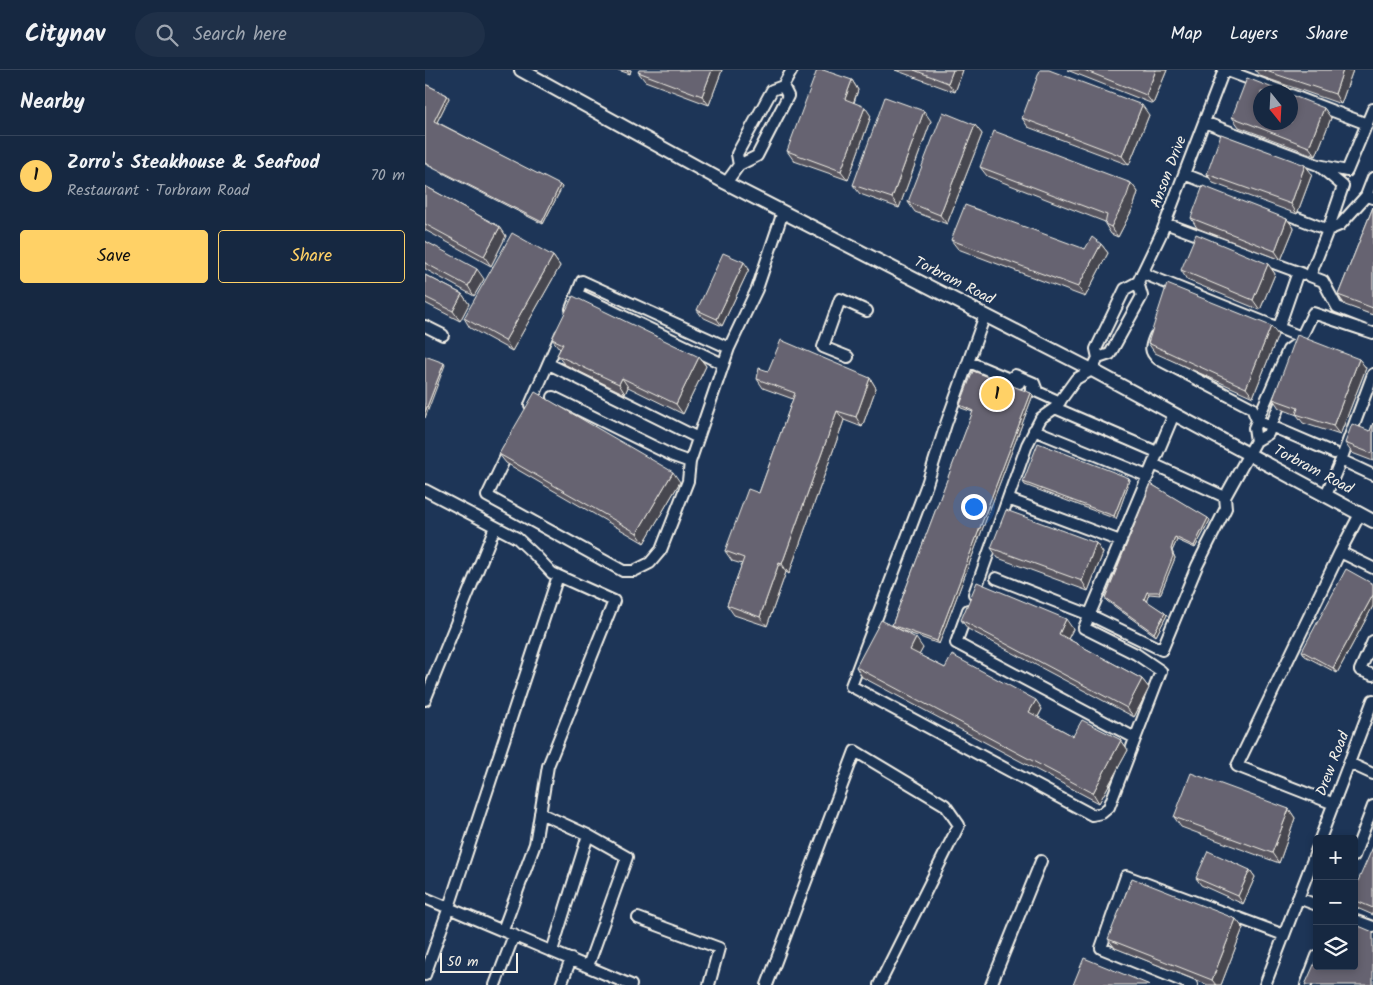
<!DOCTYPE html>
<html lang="en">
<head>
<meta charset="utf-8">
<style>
  :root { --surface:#162841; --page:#1f3048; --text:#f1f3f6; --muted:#9ea6b1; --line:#35445a; --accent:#ffd166 }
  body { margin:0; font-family:Kalam,sans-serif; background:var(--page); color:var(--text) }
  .controls { position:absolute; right:15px; bottom:15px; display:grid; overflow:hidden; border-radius:5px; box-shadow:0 2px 8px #0003 }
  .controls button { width:45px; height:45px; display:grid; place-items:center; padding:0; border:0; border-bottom:1px solid var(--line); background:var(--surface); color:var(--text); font:25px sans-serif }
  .compass { position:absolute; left:828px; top:15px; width:45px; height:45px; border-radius:50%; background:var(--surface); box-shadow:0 2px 8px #0003; rotate:162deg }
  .scale { position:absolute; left:15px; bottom:12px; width:78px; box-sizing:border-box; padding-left:5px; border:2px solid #f4f1e8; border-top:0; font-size:14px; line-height:18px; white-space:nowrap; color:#f4f1e8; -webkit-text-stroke:4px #1d3557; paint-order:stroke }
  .you { position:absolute; left:548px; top:436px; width:18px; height:18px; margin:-12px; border:4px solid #fff; border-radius:50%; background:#1a73e8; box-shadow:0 0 0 8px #1a73e833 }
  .badge { display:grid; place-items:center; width:32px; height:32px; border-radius:50%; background:var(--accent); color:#111; font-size:16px; font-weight:700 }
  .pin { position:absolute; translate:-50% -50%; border:2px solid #fff; box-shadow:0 1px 5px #0006 }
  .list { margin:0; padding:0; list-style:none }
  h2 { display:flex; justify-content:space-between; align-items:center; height:65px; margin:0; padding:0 20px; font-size:21px }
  h2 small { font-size:16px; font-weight:400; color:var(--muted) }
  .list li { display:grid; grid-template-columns:32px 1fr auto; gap:15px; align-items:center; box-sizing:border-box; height:80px; padding:0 20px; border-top:1px solid var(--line) }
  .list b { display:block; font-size:19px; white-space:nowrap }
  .list p { margin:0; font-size:16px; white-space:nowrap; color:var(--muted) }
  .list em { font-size:16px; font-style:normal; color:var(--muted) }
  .actions { display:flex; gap:10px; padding:15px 20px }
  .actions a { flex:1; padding:11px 0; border:1px solid var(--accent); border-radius:5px; text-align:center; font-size:18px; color:var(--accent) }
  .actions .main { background:var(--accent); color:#111 }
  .icon { flex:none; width:28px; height:28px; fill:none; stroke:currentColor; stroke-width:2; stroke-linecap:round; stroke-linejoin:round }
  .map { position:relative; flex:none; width:948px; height:915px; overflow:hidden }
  header { display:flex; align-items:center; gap:30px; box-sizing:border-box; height:70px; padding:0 25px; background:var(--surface); border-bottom:1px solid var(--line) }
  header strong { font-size:24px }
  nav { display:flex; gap:28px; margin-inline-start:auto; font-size:18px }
  .search { width:350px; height:45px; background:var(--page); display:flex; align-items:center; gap:12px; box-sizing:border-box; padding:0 18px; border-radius:28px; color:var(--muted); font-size:19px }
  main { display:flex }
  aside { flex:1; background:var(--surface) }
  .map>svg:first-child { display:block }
</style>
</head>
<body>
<header>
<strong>Citynav</strong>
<div class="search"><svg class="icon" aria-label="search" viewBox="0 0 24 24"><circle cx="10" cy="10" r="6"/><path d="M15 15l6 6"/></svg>Search here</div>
<nav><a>Map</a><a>Layers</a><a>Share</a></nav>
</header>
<main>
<aside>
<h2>Nearby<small></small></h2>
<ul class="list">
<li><span class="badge">1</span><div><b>Zorro's Steakhouse &amp; Seafood</b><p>Restaurant · Torbram Road</p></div><em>70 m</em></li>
</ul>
<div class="actions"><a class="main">Save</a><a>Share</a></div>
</aside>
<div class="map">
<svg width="948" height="915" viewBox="0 0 948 915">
  <rect width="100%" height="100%" fill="#1d3557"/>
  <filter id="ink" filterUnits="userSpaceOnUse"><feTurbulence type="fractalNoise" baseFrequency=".02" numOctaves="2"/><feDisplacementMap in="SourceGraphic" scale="10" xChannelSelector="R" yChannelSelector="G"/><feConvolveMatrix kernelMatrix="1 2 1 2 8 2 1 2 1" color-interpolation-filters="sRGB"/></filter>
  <g filter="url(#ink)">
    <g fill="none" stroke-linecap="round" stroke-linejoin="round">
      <defs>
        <path id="minor" d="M800,0L859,22
          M866,25L942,54
          M779,52L893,95L922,101L948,39
          M314,95L312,84L347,20L358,16L367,0
          M759,104L903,160L918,116L893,95
          M301,113L314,95L332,86L363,26L358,16
          M941,126L948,108
          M948,128L941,126L915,155L903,160L885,206L898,211L912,237L948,251
          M740,153L873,202
          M717,203L876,267
          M152,224L298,294
          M146,239L157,211L304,278
          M560,245L521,354L502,414L426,616L667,745L677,743L684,737L736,601L711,584L659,558L749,344
          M0,256L18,265
          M854,257L873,202L878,204
          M730,266C726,276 723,281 733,289L827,338L832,350L909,383
          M874,272L888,243L948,263
          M423,287L398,277L415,229L442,241
          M673,288L685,284L717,226L713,212
          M544,292L594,313
          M124,294L273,368
          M587,307L590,305L609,313L612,321
          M606,319L635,332
          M128,327L248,386L265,392
          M105,335L136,264
          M609,360L722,406
          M831,371L829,358L863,280L874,272L875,277
          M84,380L62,426L198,501H209L225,493L236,480L263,411L265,392L304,278L332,219L358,142
          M732,382L630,338L651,309L667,300L673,288L671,279L700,219L713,212L736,164L799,0
          M916,390L948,405
          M0,420L92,468L110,485L127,503L189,531L123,696L110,774L78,860
          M901,425L916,390L948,304
          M800,427L831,371L843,364L858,326
          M583,429L695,471
          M935,444L915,482L948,498
          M571,508L665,545L737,580L772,496L801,438L800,427L728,394
          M549,524L602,375L616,348L630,338
          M543,540L531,573L710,668
          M948,571L935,600L948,605
          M0,630L70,457
          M924,693L948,704
          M909,734L812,696L915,482
          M115,743L163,765L127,881
          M895,769L948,630
          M929,786L948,736
          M0,828L206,915
          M873,828L892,835
          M213,848L294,878L284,915
          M929,850L948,857
          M163,896L202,787L163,765
          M0,905L24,837L133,506
          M70,915L89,865
          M136,915L146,889
          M342,915L430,681L520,735L534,755L454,915
          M566,915L616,791
          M767,915L676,878L701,806L859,865
          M840,915L892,779
          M881,915L892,886"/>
        <path id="major" d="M96,0L301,113L667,300L948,451"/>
      </defs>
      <use href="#minor" stroke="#f4f1e8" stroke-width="14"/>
      <use href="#major" stroke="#f4f1e8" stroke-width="16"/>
      <use href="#minor" stroke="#1d3557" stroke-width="10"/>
      <use href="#major" stroke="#1d3557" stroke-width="12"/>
    </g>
    <path fill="#585661" stroke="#f4f1e8" d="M193,0H206L205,4Z
      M297,0L284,35L220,11L213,2Z
      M470,0H538L530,22Z
      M642,0H742L728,34Z
      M830,0H928L916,34L835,6Z
      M427,10L433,20L429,33L446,46L423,110L369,91L362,81Z
      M0,14L22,25L24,28L12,52L137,117L118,154L0,94Z
      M899,38L906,48L891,86L814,57L807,47Z
      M724,45L704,95L603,57L597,48Z
      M506,51L474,138L435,124L428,115Z
      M550,55L557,64L522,154L490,142L483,132Z
      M555,97L706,113L713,122L708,138L693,167L686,164L680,154V152L562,106Z
      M782,104H887L872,144L788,113Z
      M0,116L75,157L81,166L66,196L0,160Z
      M948,137V245L920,235L913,225Z
      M766,148L862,149L869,158L856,190L772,158Z
      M526,170L660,179L676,174L683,183L660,227L533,179Z
      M0,171L59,209L49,226L0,199Z
      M128,186L135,196L87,281L45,258L39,248Z
      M843,194L850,204L835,240L762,210L756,200Z
      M324,199L297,256L277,247L272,240Z
      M0,205L37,224L44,234L35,251L0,233Z
      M853,265L828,327L730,283L723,273Z
      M127,269L274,287L281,296L258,344L203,317L200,324L139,294L132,285L135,279L134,278Z
      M934,289L941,298L915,365L878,353L872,345L854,338L848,329Z
      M343,301L445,308L451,318L437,357L419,350L364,504L361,502L342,556L309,545L302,535L317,494L307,491L300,481L334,423L368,329L338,318L332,309Z
      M608,325L514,574L473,559L498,578L494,585L520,598L617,639L613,647L648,666L696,670L703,680L674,733L437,607L431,597L468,556L467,555L548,342L536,338L535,335Z
      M948,353V391L927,383L920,373L945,361Z
      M74,384L255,412L219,473L81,393Z
      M704,408L705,410L691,449L600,415L598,412Z
      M726,414L785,450L770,478L752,470L747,481L750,488L735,525L724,524L721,531L740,543L742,545L731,566L682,531L680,528Z
      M671,473L678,483L663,521L573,488L566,478Z
      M948,514V536L912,603L880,586L877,581Z
      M536,550L648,559L643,569L717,609L724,618L709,647L543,559Z
      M864,739L870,748L854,793L756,757L749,747Z
      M948,777V845L932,838L929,834V830Z
      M825,800L830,807L818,834L776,815L771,808Z
      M811,849L818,858L796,915H783L690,878L683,869Z"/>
    <path fill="#47464f" stroke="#f4f1e8" d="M202,0H206L205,4Z
      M287,0H297L284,35L277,26Z
      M528,0H538L530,22L523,13Z
      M731,0H742L728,34L721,25Z
      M918,0H928L916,34L910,24Z
      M427,10L433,20L426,39L420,29Z
      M22,25L24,28L11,54L9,51Z
      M717,35L724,45L704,95L697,86Z
      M440,37L446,46L423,110L416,101Z
      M899,38L906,48L891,86L884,77Z
      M499,41L506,51L474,138L467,128Z
      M550,55L557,64L522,154L515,145Z
      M880,95L887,104L872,144L866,134Z
      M706,113L713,122L708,138L693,167L686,157Z
      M135,115L137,117L118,154L117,152Z
      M862,149L869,158L856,190L850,181Z
      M75,157L81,166L66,196L59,186Z
      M676,174L683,183L660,227L653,217Z
      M128,186L135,196L87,281L80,271Z
      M319,192L324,199L297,256L292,249Z
      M843,194L850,204L835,240L828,230Z
      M52,199L59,209L49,226L43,216Z
      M37,224L44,234L35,251L28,241Z
      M846,256L853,265L828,327L821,318Z
      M274,287L281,296L258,344L251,334Z
      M934,289L941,298L915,365L908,356Z
      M19,293L20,295L0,348V342Z
      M197,308L203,317L200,324L194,314Z
      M445,308L451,318L437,357L431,347Z
      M606,323L608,325L514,574L512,571Z
      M412,341L419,350L364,504L357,494Z
      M248,402L255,412L219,473L212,463Z
      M704,408L705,410L691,449L689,446Z
      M783,448L785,450L770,478L769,476Z
      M750,467L752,470L747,481L750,488L735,525L734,522L746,479Z
      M671,473L678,483L663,521L657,511Z
      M354,493L361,502L342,556L335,547Z
      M722,522L724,524L721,532L719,529Z
      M948,525V536L912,603L908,598Z
      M740,543L742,545L731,566L729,563Z
      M641,549L648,559L641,573L634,564Z
      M491,568L498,578L492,589L485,580Z
      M717,609L724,618L709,647L702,638Z
      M611,630L617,639L610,652L604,642Z
      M696,670L703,680L674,733L668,723Z
      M864,739L870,748L854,793L847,783Z
      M825,800L830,807L818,834L813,826Z
      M811,849L818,858L796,915H791L787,910Z"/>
    <path fill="#666471" stroke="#f4f1e8" d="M214,0H287L277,26L213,2Z
      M392,0H398L427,10L420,29L440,37L416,101L362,81Z
      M489,0H528L523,13Z
      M615,0H624L717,35L697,86L597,48Z
      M659,0H731L721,25Z
      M838,0H918L910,24Z
      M822,8L858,22H836V52H866V25L899,38L884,77L807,47Z
      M0,14L22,25L9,51L135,115L117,152L0,93Z
      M460,27L499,41L467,128L428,115Z
      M518,42L550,55L515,145L483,132Z
      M569,61L706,113L701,128L686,157L680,154L682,145L555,97Z
      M796,64L880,95L866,134L782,104Z
      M0,116L75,157L59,186L0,154Z
      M778,116L862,149L850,181L766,148Z
      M540,135L660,179L667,167L676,174L653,217L526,170Z
      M948,137V238L913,225Z
      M87,163L128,186L80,271L39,248Z
      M771,164L843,194L828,230L756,200Z
      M0,171L52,199L43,216L0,193Z
      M298,183L319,192L292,249L272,240Z
      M0,205L37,224L28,241L0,227Z
      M742,214L846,256L821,318L723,273Z
      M148,226L274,287L251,334L197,308L194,314L132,285L138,274L127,269Z
      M872,265L934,289L908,356L871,344L873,338L848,329Z
      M356,270L445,308L431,347L412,341L357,494L354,493L335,547L302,535L319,488L300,481L323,419L334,423L370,323L332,309L334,298L343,301Z
      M0,286L19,293L0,342Z
      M548,301L606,323L512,571L467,555L548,341L535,335Z
      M110,322L248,402L212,463L74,384Z
      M948,353V384L920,373L927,354L945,361Z
      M613,373L704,408L689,446L598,412Z
      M726,414L783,448L769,476L750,467L746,479L748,486L734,522H722L719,529L740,543L729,563L680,528Z
      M581,440L671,473L657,511L566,478Z
      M921,499L948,514V525L908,598L877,581Z
      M552,512L641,549L634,564L717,609L702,638L536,550Z
      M456,550L491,568L485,580L520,598L527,585L611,630L604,642L648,666L657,650L696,670L668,723L431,597Z
      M766,703L864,739L847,783L749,747Z
      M948,777V838L929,830V820Z
      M783,781L825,800L813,826L771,808Z
      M707,808L811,849L787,910L683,869Z
      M929,854L948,862V915H880L892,888V896H929Z
      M659,888L725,915H648Z"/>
  </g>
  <g text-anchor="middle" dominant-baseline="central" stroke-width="4.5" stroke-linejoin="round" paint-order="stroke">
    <g font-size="15" fill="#f4f1e8" stroke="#1d3557">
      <text transform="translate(744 102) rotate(-69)">Anson Drive</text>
      <text transform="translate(529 211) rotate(27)">Torbram Road</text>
      <text transform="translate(888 400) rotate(28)">Torbram Road</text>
      <text transform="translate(908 694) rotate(-69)">Drew Road</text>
    </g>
  </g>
</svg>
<div class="controls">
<button>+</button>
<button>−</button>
<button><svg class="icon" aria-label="layers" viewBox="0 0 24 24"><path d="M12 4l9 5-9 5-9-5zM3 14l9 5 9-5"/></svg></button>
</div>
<svg class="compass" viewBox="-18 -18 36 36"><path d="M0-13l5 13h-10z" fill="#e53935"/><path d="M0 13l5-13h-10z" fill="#9ea6b1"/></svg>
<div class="scale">50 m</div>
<div class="you"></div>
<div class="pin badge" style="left:572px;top:324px">1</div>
</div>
</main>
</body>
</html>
